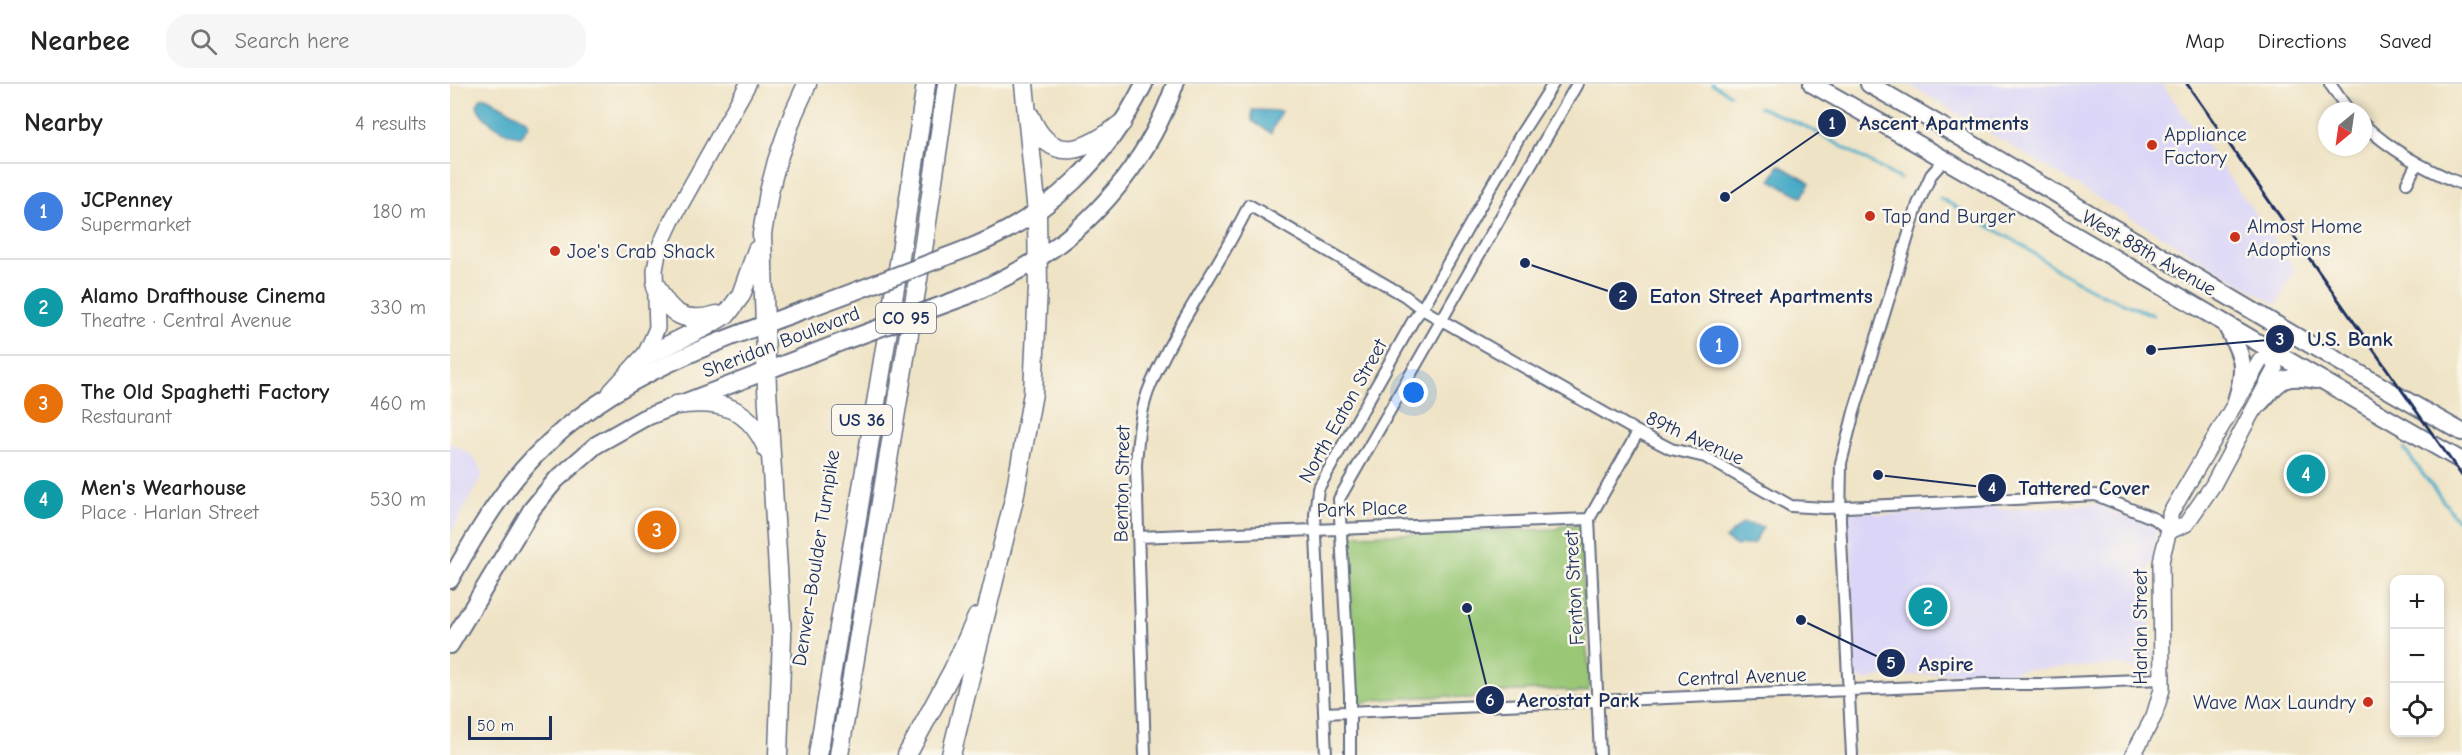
<!DOCTYPE html>
<html lang="en">
<head>
<meta charset="utf-8">
<style>
  :root { --surface:#fff; --page:#f6f6f6; --text:#222; --muted:#767676; --line:#e0e0e0; --accent:#c8321e }
  body { margin:0; font-family:"Comic Neue",sans-serif; background:var(--page); color:var(--text) }
  .controls { position:absolute; right:18px; bottom:18px; display:grid; overflow:hidden; border-radius:12px; box-shadow:0 3px 9px #0003 }
  .controls button { width:54px; height:54px; display:grid; place-items:center; padding:0; border:0; border-bottom:2px solid var(--line); background:var(--surface); color:var(--text); font:30px sans-serif }
  .compass { position:absolute; left:1868px; top:18px; width:54px; height:54px; border-radius:50%; background:var(--surface); box-shadow:0 3px 9px #0003; rotate:209deg }
  .scale { position:absolute; left:18px; bottom:15px; width:84px; box-sizing:border-box; padding-left:6px; border:3px solid #1b2f5e; border-top:0; font-size:16px; line-height:21px; white-space:nowrap; color:#1b2f5e; -webkit-text-stroke:4px #fbf7ec; paint-order:stroke }
  .you { position:absolute; left:964px; top:309px; width:21px; height:21px; margin:-15px; border:4px solid #fff; border-radius:50%; background:#1a73e8; box-shadow:0 0 0 9px #1a73e833 }
  .badge { display:grid; place-items:center; width:39px; height:39px; border-radius:50%; background:var(--accent); color:#fff; font-size:20px; font-weight:700 }
  .pin { position:absolute; translate:-50% -50%; border:3px solid #fff; box-shadow:0 2px 6px #0006 }
  .list { margin:0; padding:0; list-style:none }
  h2 { display:flex; justify-content:space-between; align-items:center; height:78px; margin:0; padding:0 24px; font-size:26px }
  h2 small { font-size:20px; font-weight:400; color:var(--muted) }
  .list li { display:grid; grid-template-columns:39px 1fr auto; gap:18px; align-items:center; box-sizing:border-box; height:96px; padding:0 24px; border-top:2px solid var(--line) }
  .list b { display:block; font-size:22px; white-space:nowrap }
  .list p { margin:0; font-size:20px; white-space:nowrap; color:var(--muted) }
  .list em { font-size:20px; font-style:normal; color:var(--muted) }
  .icon { flex:none; width:33px; height:33px; fill:none; stroke:currentColor; stroke-width:2; stroke-linecap:round; stroke-linejoin:round }
  .map { position:relative; flex:none; width:2012px; height:671px; overflow:hidden }
  header { display:flex; align-items:center; gap:36px; box-sizing:border-box; height:84px; padding:0 30px; background:var(--surface); border-bottom:2px solid var(--line) }
  header strong { font-size:28px }
  nav { display:flex; gap:33px; margin-inline-start:auto; font-size:21px }
  .search { width:420px; height:54px; background:var(--page); display:flex; align-items:center; gap:15px; box-sizing:border-box; padding:0 21px; border-radius:24px; color:var(--muted); font-size:22px }
  main { display:flex }
  aside { flex:1; background:var(--surface) }
  .map>svg:first-child { display:block }
</style>
</head>
<body>
<header>
<strong>Nearbee</strong>
<div class="search"><svg class="icon" aria-label="search" viewBox="0 0 24 24"><circle cx="10" cy="10" r="6"/><path d="M15 15l6 6"/></svg>Search here</div>
<nav><a>Map</a><a>Directions</a><a>Saved</a></nav>
</header>
<main>
<aside>
<h2>Nearby<small>4 results</small></h2>
<ul class="list">
<li><span class="badge" style="background:#3f7fe0">1</span><div><b>JCPenney</b><p>Supermarket</p></div><em>180 m</em></li>
<li><span class="badge" style="background:#0f9aa8">2</span><div><b>Alamo Drafthouse Cinema</b><p>Theatre · Central Avenue</p></div><em>330 m</em></li>
<li><span class="badge" style="background:#e8710a">3</span><div><b>The Old Spaghetti Factory</b><p>Restaurant</p></div><em>460 m</em></li>
<li><span class="badge" style="background:#0f9aa8">4</span><div><b>Men's Wearhouse</b><p>Place · Harlan Street</p></div><em>530 m</em></li>
</ul>
</aside>
<div class="map">
<svg width="2012" height="671" viewBox="0 0 2012 671">
  <rect width="100%" height="100%" fill="#fbf7ec"/>
  <filter id="ink" filterUnits="userSpaceOnUse"><feTurbulence type="fractalNoise" baseFrequency=".0167" numOctaves="2"/><feDisplacementMap in="SourceGraphic" scale="12" xChannelSelector="R" yChannelSelector="G"/><feConvolveMatrix kernelMatrix="1 2 1 2 8 2 1 2 1" color-interpolation-filters="sRGB"/></filter>
  <filter id="wash" filterUnits="userSpaceOnUse"><feTurbulence type="fractalNoise" baseFrequency=".008" numOctaves="4" result="noise"/><feDisplacementMap in="SourceGraphic" scale="24" xChannelSelector="R" yChannelSelector="G"/><feGaussianBlur stdDeviation="1.35" result="paint"/><feColorMatrix in="noise" values="0 0 0 0 0 0 0 0 0 0 0 0 0 0 0 0 0 1.4 0 .05"/><feComposite in="paint" operator="in"/></filter>
  <g filter="url(#wash)">
    <rect width="100%" height="100%" fill="#efe3c5"/>
    <path fill="#dbd6f7" d="M1458,0H1712L1845,185L1827,221Z
      M0,359L18,369L25,376L33,389L0,451Z
      M1649,420L1674,433H1683L1703,442L1706,446L1703,477L1699,483L1700,562L1703,568V578L1700,583L1680,584L1672,581L1570,586L1561,590L1535,592L1522,588L1432,593L1414,597L1405,592L1403,580L1406,570L1405,531L1400,519V503L1403,495L1401,454L1398,448L1397,435L1402,428L1421,427L1431,431L1504,427L1512,424L1533,422L1553,425Z"/>
    <path fill="#99c776" stroke="#5a7b6a" stroke-width="1.5" d="M1114,441H1126L1132,444C1135,455 1132,461 1132,472C1133,502 1135,531 1136,561C1137,574 1144,598 1137,607L1122,609L1113,606C1095,607 1067,605 1050,609C1033,614 1016,616 998,612L932,615L910,619L905,615L897,459L900,451L1002,449L1019,445L1025,448L1106,445Z"/>
    <path fill="#48abc7" stroke="#326d92" stroke-width="1.5" d="M36,13L76,36L78,41L71,52C57,52 30,35 27,21L31,14Z
      M802,26L831,27L821,49L802,37Z
      M1329,81L1360,99L1352,113L1321,96Z
      M1293,439L1313,443L1303,460L1287,462L1275,455Z"/>
    <g fill="none" stroke-linecap="round" stroke-linejoin="round">
      <path stroke="#48abc7" stroke-width="3" d="M1262,0L1280,10
        M1309,23L1359,44L1450,95
        M1490,114L1572,161L1610,188L1651,210L1703,231
        M1954,365L2012,442"/>
    </g>
  </g>
  <g filter="url(#ink)">
    <g fill="none" stroke-linecap="round" stroke-linejoin="round">
      <defs>
        <path id="street" d="M1880,0L1899,27
          M1913,40C1941,66 1976,86 2012,100
          M1957,99L1967,79
          M688,453L1139,435
          M874,629L1535,600H1593L1712,595
          M695,671L686,381C688,353 690,325 701,300C728,237 770,182 799,121L955,212L972,225L1188,348L1221,365L1255,373L1341,422L1375,424L1646,411L1705,435L1720,447
          M876,671L865,430L868,405L964,235L972,225L1071,50L1103,0
          M900,671V610L889,415L1127,0
          M1150,671L1139,435L1188,348
          M1402,671L1390,436L1391,379L1404,328L1468,120L1481,91L1496,74"/>
        <path id="secondary" d="M194,273L207,244L205,186L209,164L222,136L298,0
          M1720,447L1736,440L1763,401L1825,285L1822,268
          M1683,671L1704,632L1712,605L1711,480C1713,461 1721,450 1720,430L1810,277L1822,268L1834,247"/>
        <path id="primary" d="M1362,0C1581,122 1794,253 2012,377
          M1419,0C1618,114 1812,236 2012,348
          M524,162C602,129 656,76 694,0
          M517,212C544,199 571,187 595,170C654,130 702,68 725,0
          M1776,241C1793,273 1797,282 1786,317
          M1805,324C1829,301 1827,288 1866,296
          M0,496C22,457 44,419 73,385C159,286 284,253 403,208
          M0,561L82,425L106,396L146,361L194,334L394,257"/>
        <path id="highway" d="M580,32C602,85 639,65 672,39
          M206,202C220,231 235,240 267,231
          M162,308L194,273L255,243L278,229L291,211L307,166
          M226,321C270,315 300,323 318,367
          M328,671L332,551L317,305L312,150L319,108L327,77L343,31L357,0
          M368,671L452,161L476,0
          M389,671L474,159L497,0
          M457,671L503,586L527,533
          M501,671L564,415L583,309L588,203L587,129L574,0"/>
      </defs>
      <use href="#street" stroke="#656e82" stroke-width="14"/>
      <use href="#secondary" stroke="#656e82" stroke-width="18"/>
      <use href="#primary" stroke="#656e82" stroke-width="20"/>
      <use href="#highway" stroke="#656e82" stroke-width="21"/>
      <use href="#street" stroke="#fff" stroke-width="10"/>
      <use href="#secondary" stroke="#fff" stroke-width="15"/>
      <use href="#primary" stroke="#fff" stroke-width="16"/>
      <use href="#highway" stroke="#fff" stroke-width="18"/>
      <path stroke="#1b2f5e" stroke-width="3" d="M1737,0L2012,392"/>
      <defs>
        <path id="primary-bridge" d="M403,208L524,162
          M394,257L517,212"/>
      </defs>
      <use href="#primary-bridge" stroke="#656e82" stroke-width="20" stroke-linecap="butt"/>
      <use href="#primary-bridge" stroke="#fff" stroke-width="16"/>
    </g>
  </g>
  <g fill="#c8321e" stroke="#fbf7ec" stroke-width="2">
    <circle cx="1702" cy="61" r="6"/>
    <circle cx="1420" cy="132" r="6"/>
    <circle cx="1785" cy="153" r="6"/>
    <circle cx="105" cy="167" r="6"/>
    <circle cx="1918" cy="618" r="6"/>
  </g>
  <g text-anchor="middle" dominant-baseline="central" stroke-width="5" stroke-linejoin="round" paint-order="stroke">
    <g fill="#fbf7ec" stroke="#5e6b89" stroke-width="1.5">
      <rect x="426" y="219" width="60" height="30" rx="4.5"/>
      <rect x="382" y="321" width="60" height="30" rx="4.5"/>
    </g>
    <g font-size="18" font-weight="bold" fill="#1b2f5e">
      <text x="456" y="234">CO 95</text>
      <text x="412" y="336">US 36</text>
    </g>
    <g font-size="20" fill="#1b2f5e" stroke="#fbf7ec" text-anchor="start">
      <text x="1714" y="50">Appliance<tspan x="1714" dy="23">Factory</tspan></text>
      <text x="1432" y="132">Tap and Burger</text>
      <text x="1797" y="142">Almost Home<tspan x="1797" dy="23">Adoptions</tspan></text>
      <text x="117" y="167">Joe's Crab Shack</text>
      <text x="1906" y="618" text-anchor="end">Wave Max Laundry</text>
    </g>
    <g font-size="20" fill="#1b2f5e" stroke="#fbf7ec">
      <text transform="translate(1699 169) rotate(30)">West 88th Avenue</text>
      <text transform="translate(331 258) rotate(-21)">Sheridan Boulevard</text>
      <text transform="translate(893 327) rotate(-61)">North Eaton Street</text>
      <text transform="translate(1245 354) rotate(24)">89th Avenue</text>
      <text transform="translate(672 400) rotate(-89)">Benton Street</text>
      <text transform="translate(912 425) rotate(-2)">Park Place</text>
      <text transform="translate(366 474) rotate(-81)">Denver–Boulder Turnpike</text>
      <text transform="translate(1124 504) rotate(-93)">Fenton Street</text>
      <text transform="translate(1690 543) rotate(-90)">Harlan Street</text>
      <text transform="translate(1292 593) rotate(-2)">Central Avenue</text>
    </g>
  </g>
  <path fill="none" stroke="#1b2f5e" stroke-width="2" d="M1275 113L1382 39M1075 179L1173 212M1701 266L1830 255M1428 391L1542 404M1351 536L1441 579M1017 524L1040 616"/>
  <g fill="#1b2f5e" stroke="#fbf7ec" stroke-width="2">
    <circle cx="1275" cy="113" r="6"/>
    <circle cx="1075" cy="179" r="6"/>
    <circle cx="1701" cy="266" r="6"/>
    <circle cx="1428" cy="391" r="6"/>
    <circle cx="1351" cy="536" r="6"/>
    <circle cx="1017" cy="524" r="6"/>
    <circle cx="1382" cy="39" r="15"/>
    <circle cx="1173" cy="212" r="15"/>
    <circle cx="1830" cy="255" r="15"/>
    <circle cx="1542" cy="404" r="15"/>
    <circle cx="1441" cy="579" r="15"/>
    <circle cx="1040" cy="616" r="15"/>
  </g>
  <g font-size="18" text-anchor="middle" font-weight="bold" fill="#fff">
    <text x="1382" y="45">1</text>
    <text x="1173" y="218">2</text>
    <text x="1830" y="261">3</text>
    <text x="1542" y="410">4</text>
    <text x="1441" y="585">5</text>
    <text x="1040" y="622">6</text>
  </g>
  <g font-size="21" text-anchor="middle" font-weight="bold" fill="#1b2f5e" stroke="#fbf7ec" stroke-width="5" stroke-linejoin="round" paint-order="stroke">
    <text x="1494" y="46">Ascent Apartments</text>
    <text x="1311" y="219">Eaton Street Apartments</text>
    <text x="1900" y="262">U.S. Bank</text>
    <text x="1634" y="411">Tattered Cover</text>
    <text x="1496" y="587">Aspire</text>
    <text x="1128" y="623">Aerostat Park</text>
  </g>
</svg>
<div class="controls">
<button>+</button>
<button>−</button>
<button><svg class="icon" aria-label="locate" viewBox="0 0 24 24"><circle cx="12" cy="12" r="6"/><path d="M12 2v4M12 18v4M2 12h4M18 12h4"/></svg></button>
</div>
<svg class="compass" viewBox="-18 -18 36 36"><path d="M0-13l5 13h-10z" fill="#e53935"/><path d="M0 13l5-13h-10z" fill="#767676"/></svg>
<div class="scale">50 m</div>
<div class="you"></div>
<div class="pin badge" style="left:1269px;top:261px;background:#3f7fe0">1</div>
<div class="pin badge" style="left:1478px;top:523px;background:#0f9aa8">2</div>
<div class="pin badge" style="left:207px;top:446px;background:#e8710a">3</div>
<div class="pin badge" style="left:1856px;top:390px;background:#0f9aa8">4</div>
</div>
</main>
</body>
</html>
